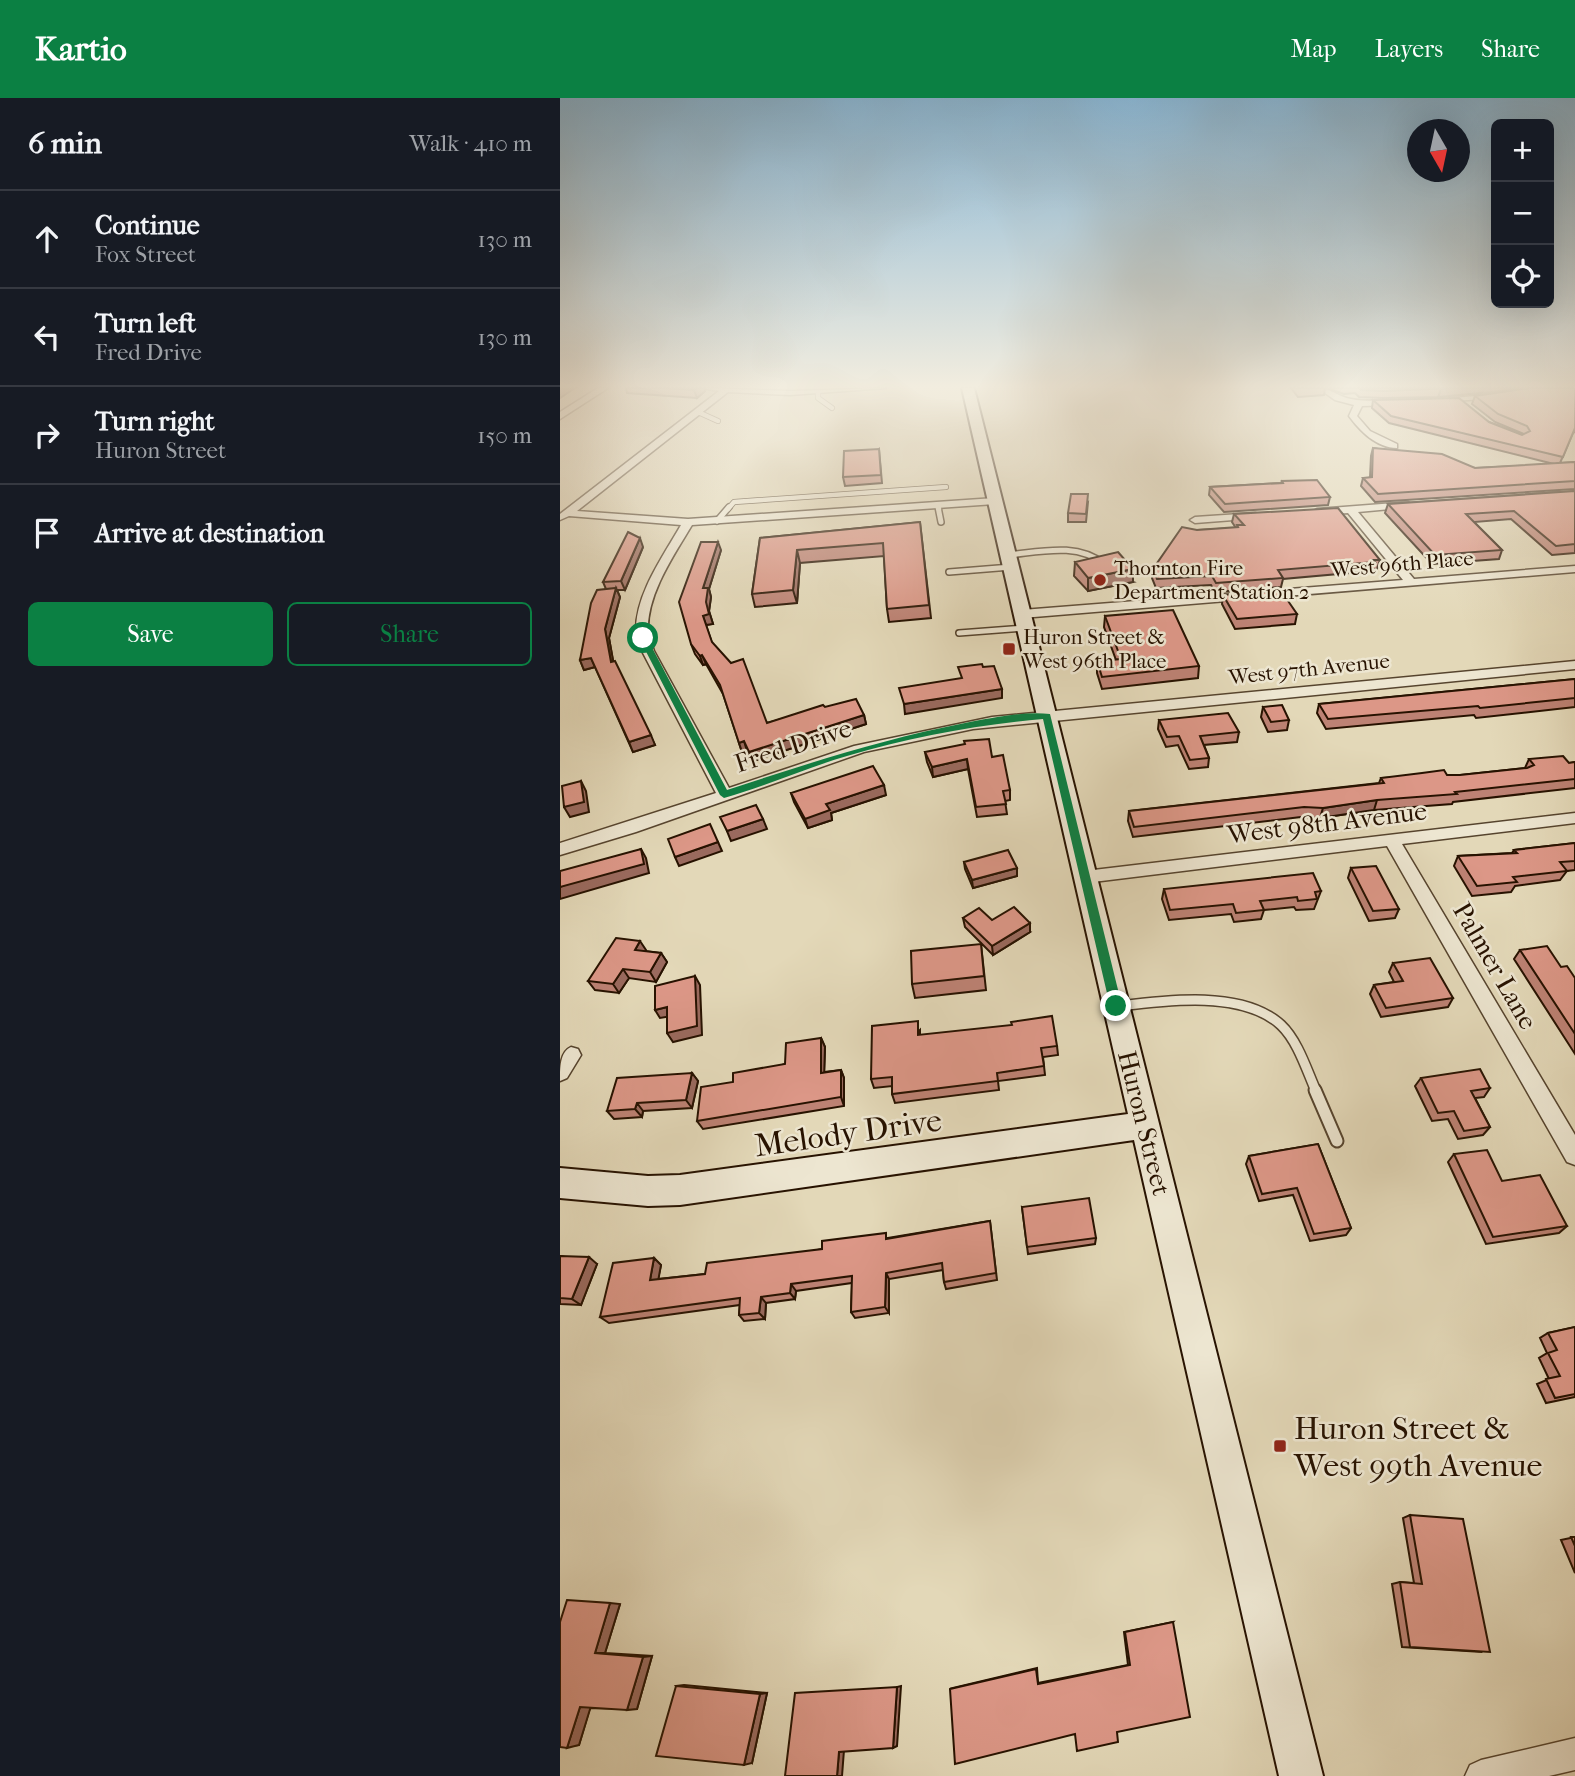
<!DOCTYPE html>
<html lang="en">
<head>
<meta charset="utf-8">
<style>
  :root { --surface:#171b24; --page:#20242c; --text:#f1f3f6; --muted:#9ea1a6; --line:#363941; --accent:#0b8043 }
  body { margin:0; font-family:"IM FELL French Canon",serif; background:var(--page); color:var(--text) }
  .controls { position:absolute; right:21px; top:21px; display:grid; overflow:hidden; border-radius:10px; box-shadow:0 7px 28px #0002 }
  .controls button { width:63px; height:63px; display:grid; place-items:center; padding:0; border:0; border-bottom:2px solid var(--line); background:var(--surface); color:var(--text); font:35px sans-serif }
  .compass { position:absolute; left:847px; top:21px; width:63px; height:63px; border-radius:50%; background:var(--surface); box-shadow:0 7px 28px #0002; rotate:171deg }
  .stop { position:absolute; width:21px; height:21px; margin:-16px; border:5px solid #0b8043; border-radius:50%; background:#fff }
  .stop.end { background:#0b8043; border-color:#fff; box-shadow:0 2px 7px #0008 }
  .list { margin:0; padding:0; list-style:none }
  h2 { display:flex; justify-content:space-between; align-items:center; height:91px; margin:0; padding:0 28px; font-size:30px }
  h2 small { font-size:23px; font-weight:400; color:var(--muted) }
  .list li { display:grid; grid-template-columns:46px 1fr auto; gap:21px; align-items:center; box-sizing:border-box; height:98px; padding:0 28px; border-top:2px solid var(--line) }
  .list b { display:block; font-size:26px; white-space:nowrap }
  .list p { margin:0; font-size:23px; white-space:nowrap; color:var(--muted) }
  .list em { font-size:23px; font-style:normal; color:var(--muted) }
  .actions { display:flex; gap:14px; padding:21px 28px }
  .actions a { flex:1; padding:16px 0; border:2px solid var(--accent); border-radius:10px; text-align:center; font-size:24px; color:var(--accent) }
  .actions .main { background:var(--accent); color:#fff }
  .icon { flex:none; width:38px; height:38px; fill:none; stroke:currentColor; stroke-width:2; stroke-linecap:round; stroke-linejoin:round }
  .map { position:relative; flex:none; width:1015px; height:1678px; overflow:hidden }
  header { display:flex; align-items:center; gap:42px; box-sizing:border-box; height:98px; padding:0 35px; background:var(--accent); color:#fff }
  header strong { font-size:33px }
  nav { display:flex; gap:38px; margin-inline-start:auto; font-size:24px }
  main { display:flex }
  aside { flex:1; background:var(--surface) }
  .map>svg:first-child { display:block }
</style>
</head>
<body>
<header>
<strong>Kartio</strong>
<nav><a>Map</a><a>Layers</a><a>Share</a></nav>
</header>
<main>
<aside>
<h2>6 min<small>Walk · 410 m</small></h2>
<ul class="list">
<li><svg class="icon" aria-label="ahead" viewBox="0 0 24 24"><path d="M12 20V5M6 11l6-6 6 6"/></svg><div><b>Continue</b><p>Fox Street</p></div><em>130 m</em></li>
<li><svg class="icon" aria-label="left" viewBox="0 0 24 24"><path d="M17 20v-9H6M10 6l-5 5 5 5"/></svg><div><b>Turn left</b><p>Fred Drive</p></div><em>130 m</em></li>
<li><svg class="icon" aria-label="right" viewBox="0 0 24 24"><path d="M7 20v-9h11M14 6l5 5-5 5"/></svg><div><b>Turn right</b><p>Huron Street</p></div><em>150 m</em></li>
<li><svg class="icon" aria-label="arrive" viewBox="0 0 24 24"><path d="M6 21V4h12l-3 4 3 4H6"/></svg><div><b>Arrive at destination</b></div></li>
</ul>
<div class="actions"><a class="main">Save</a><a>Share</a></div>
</aside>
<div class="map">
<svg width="1015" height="1678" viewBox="0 0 1015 1678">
  <rect width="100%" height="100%" fill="#e3d8b8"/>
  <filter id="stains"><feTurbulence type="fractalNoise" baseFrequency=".00286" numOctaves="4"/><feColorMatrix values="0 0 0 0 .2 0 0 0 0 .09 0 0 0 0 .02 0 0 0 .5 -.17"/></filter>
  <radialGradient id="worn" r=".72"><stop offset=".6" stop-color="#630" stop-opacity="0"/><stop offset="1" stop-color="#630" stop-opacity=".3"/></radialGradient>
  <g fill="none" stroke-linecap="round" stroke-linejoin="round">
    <defs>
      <path id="lane-far3" d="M258,294V300L272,310
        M138,314L158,323
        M378,407L379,411
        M168,411L174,404L386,389"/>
      <path id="lane-far2" d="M378,409L381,424
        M157,423L169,409
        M448,457C480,454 517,444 544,466
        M389,474L451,469
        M399,535L465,530"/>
      <path id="lane-far1" d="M560,908C607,902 683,892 721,927C738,943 747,973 756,993"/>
      <path id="lane" d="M755,992L777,1043"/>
      <path id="street" d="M38,290H48L0,321V314Z
        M142,290L230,293L326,290L230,297L168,294L17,413L128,421L435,400L440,403L435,406L132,427C114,457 87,496 88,532C88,539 92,546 94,553L169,690L294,648L432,619L1015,563V571L413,631L304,654L76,734L0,757V745L156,695L82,553C79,546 76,539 76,532C76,495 104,457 121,427L9,418L0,422V416L159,293Z
        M758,290C770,290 779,299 791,301C806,304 822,302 838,303L835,307L802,308L797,318L810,333L837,346V350C817,350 800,333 789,318L794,307L775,302Z
        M936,296L939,300L877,304L873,302Z
        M848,404L853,407L852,409L798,414L854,481L1015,468V474L462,520L456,516L462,512L843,482L788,415L757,417L752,414L757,411Z
        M695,415L699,416V420L635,425L630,422L635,419Z
        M1015,715V725L842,746L1015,1037V1067L1007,1064L827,748L525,785L517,779L525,773Z
        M11,949L18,951L21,957L7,980L0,983C0,969 0,954 11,949Z
        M1015,1640V1672L989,1678H905L910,1667L921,1662Z"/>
      <path id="secondary" d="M402,290H414L763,1678H719L574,1042L120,1107L88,1108L0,1100V1070L88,1078L120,1077L568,1016Z"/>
    </defs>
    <use href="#lane-far3" stroke="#56442e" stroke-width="6"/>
    <use href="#lane-far2" stroke="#56442e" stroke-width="8"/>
    <use href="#lane-far1" stroke="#56442e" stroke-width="12"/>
    <use href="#lane" stroke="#56442e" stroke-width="15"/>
    <use href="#street" stroke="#56442e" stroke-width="3"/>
    <use href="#secondary" stroke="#271200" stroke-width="4"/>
    <use href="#lane-far3" stroke="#ede6d1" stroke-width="4.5"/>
    <use href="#lane-far2" stroke="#ede6d1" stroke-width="5"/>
    <use href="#lane-far1" stroke="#ede6d1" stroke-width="9"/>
    <use href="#lane" stroke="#ede6d1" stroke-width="11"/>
    <use href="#street" fill="#ede6d1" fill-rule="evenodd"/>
    <use href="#secondary" fill="#ede6d1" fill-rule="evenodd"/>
  </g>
  <path fill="#bd8274" stroke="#271200" stroke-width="2" d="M66,290H145V293L137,300L67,295Z
    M731,290H765L764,297L738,299Z
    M767,290H1015V334L1013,335L1000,365L1015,364V391L815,404L801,388L803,380H810L811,358L813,350L915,370L994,366L829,325L812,310L813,302L929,324L962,337L964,336L935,324L912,306L915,298L967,291L878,299L823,300L799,299L795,295L784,296Z
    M319,351L322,385L285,388L283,379Z
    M722,383L770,399L768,407L664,414L649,397L650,389L721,385Z
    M1015,393V455L992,457L951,421L914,424L942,452L939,461L872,466L825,415L828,406Z
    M528,404L526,424H508V415Z
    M674,416L820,462L817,471H813L812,473L723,481L721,489L655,494L651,487L596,490L592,480L593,471L637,432L676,430L672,424Z
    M360,424L371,520L329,524L327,511L324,458L240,465L237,505L195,509L192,496L200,440Z
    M83,449L65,492H57L60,499L49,540L53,563L95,647L73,654L35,569L24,572L20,562L46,491L43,484Z
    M161,452L149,491L151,499L149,513L153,526L146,527L152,545L207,625L265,609L304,617L306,626L193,663L187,653L182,654L163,596L146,566L143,567L135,556L131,546Z
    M515,464L573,484L528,493L514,478Z
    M663,497L737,516L735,526L675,531L662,506Z
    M545,518L639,568L638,580L542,591L537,575V563L556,562L544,529Z
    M1015,581V609L916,620L914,617L766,631L757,615L759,606Z
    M703,609L729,622L727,632L708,634L701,619Z
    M599,622L679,634L677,644L644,647L649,660L648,669L629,671L618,647L606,649L598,631Z
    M365,654L432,659L450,692V702L445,703L447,716L417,719L408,671L373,679L367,664Z
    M969,661L1009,665L1015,664V690L893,704L892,706L814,712L760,720L741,719L573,739L568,723L569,713L819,685L821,680L887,677H900L965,670Z
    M231,695L326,697L271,715L272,722L248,730L234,704Z
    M1015,745V772L1007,773L1000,782L955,788L951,794L912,798L894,768L898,758L952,755L954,752Z
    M404,764L457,770V778L413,790L405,771Z
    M791,770L839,811L835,820L809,823L788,780Z
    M604,791L761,793L754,811L736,812L734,809L704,812L701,821L674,824L671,816L609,822L602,801Z
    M403,820L432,822L470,834L433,857L405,829Z
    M421,846L426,892L355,900L352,886Z
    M86,852L85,853L101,855L107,864L96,884L69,880L59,895L35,892L28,883Z
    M960,852L1001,869L1015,880V956L954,861Z
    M833,865L893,900L888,909L821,919L810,896L814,887L834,884L829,874Z
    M360,932V937L497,948L498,957L483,959L485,977L438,983L439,992L335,1005L332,996V988L314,990L311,981Z
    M261,940L265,949L264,974L281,972L284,980V1008L143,1031L137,1023L173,984L225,966Z
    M132,975L138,983L132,1010L83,1013L82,1019L54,1021L47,1013Z
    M861,980L930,990L924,999L915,1000L930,1029L923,1037L898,1041L888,1021L872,1023L855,988Z
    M758,1046L791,1130L786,1137L750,1143L733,1097L699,1103L686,1066L689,1058Z
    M894,1056L942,1083L1007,1128L999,1135L926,1146L888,1064Z
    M462,1109L536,1140L535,1146L468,1156Z
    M430,1123L437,1182L386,1191L384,1184L383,1172L329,1181V1215L295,1220L291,1214L292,1185L236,1193L235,1201L206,1205L205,1221L184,1223L179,1217L180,1207L49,1225L40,1219L94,1160L101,1167L98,1181L145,1176L262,1151Z
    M0,1158L37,1166L21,1207L0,1206Z
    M1015,1229V1299L986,1305L977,1286L989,1281L979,1260L987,1255L980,1240L988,1235Z
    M850,1417L921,1554L842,1549L832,1486L840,1484L854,1485L843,1420Z
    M1015,1439V1475L1001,1442Z
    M60,1506L45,1555L92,1558L77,1611L30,1610L19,1647L0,1649Z
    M613,1524L515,1636L393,1590L477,1570L478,1585L568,1567L564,1534Z
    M124,1587L207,1595L192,1665L116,1588Z"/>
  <path fill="#9a6a5e" stroke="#271200" stroke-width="2" d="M15,290L0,300V291Z
    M137,290H145V293L137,300L134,292Z
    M891,290H971L878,299L881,291Z
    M80,440L83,449L65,492L61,483Z
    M158,444L161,452L149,491L151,499L149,513L153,526L146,527L143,518V490Z
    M237,452L240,465L237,505L233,492Z
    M573,471V484L528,493V480Z
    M56,490L60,499L49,540L55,573L51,564L45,531Z
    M142,557L146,566L143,567L140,558Z
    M31,560L35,569L24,572L20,562Z
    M442,591V600L345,616L344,606Z
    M304,617L306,626L193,663L189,654Z
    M91,637L95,647L73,654L69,644Z
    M184,643L187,653L182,654L179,645Z
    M407,661L408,671L373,679L372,669Z
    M21,683L26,693L29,714L10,719L4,709Z
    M324,687L326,697L271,715L272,722L248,730L245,721L266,706Z
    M817,702L814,712L760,720L763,710Z
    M203,721L207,731L171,743L167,733Z
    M158,744L162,753L119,768L115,759Z
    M81,751L86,760L89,775L0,801V789Z
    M457,770V778L413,790L412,782Z
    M470,825V834L433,857L432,848Z
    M80,843L86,852L80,861L75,852Z
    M101,855L107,864L96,884L90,874Z
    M63,871L69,880L59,895L53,886Z
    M135,878L140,887L142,937L113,944L107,935Z
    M107,909L112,918L100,920L95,912Z
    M261,940L265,949L264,983L261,975Z
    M281,972L284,980V1008L281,999Z
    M132,975L138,983L132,1010L126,1002Z
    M77,1005L83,1013L82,1019L75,1011Z
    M29,1159L37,1166L21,1207L12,1201Z
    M94,1160L101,1167L97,1189L90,1182Z
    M326,1175L329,1181V1215L325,1209Z
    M231,1186L236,1193L235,1201L230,1195Z
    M201,1199L206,1205L205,1221L199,1215Z
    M50,1505L60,1506L45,1555H35Z
    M92,1558L77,1611L67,1612L83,1559Z
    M341,1588L337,1648L333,1650L337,1589Z
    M207,1595L192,1665L184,1667L200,1596Z
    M31,1608L19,1647L7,1650L20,1609Z
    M284,1652L282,1678H277L279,1654Z"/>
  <path fill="#dc9787" stroke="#271200" stroke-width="2" d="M106,290H137L134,292Z
    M800,290H891L825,293L801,292Z
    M970,290H1015V330L1003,359L831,318L813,302L899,300L929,324L962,337L970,333L967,328L938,316L915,298Z
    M813,350L882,356L915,370L1015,364V383L818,396L803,380L812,379Z
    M319,351L321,377L283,379L284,353Z
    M757,382L770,399L665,406L650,389L723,385L722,383Z
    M1015,393V446L996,448L954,413L906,416L942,452L875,457L828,406Z
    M511,396H528L526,416L508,415Z
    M778,410L820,462H813L815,464L718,472L723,480L656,485L652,478L597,481L593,471L622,429L637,432L678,429L677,427H684L674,416Z
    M360,424L369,507L327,511L323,445L237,452L233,492L192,496L200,440Z
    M68,434L80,440L61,483L43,484Z
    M141,444H158L143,490H148L146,504L149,516L143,518L152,544L171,565L183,561L207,625L263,607L265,609L296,601L304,617L189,654L184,643L179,645L160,587L142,557L140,558L131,546L119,504Z
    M558,454L573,471L528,480L515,464Z
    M56,490L45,531L51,564L55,563L91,637L69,644L31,560L20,562L31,505L37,492Z
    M725,492L726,500L737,516L677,521L663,497Z
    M613,512L639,568L542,579L537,563L561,561L545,518Z
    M422,566L423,569L434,568L442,591L344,606L339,590L402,580L398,569Z
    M1015,581V600L920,610L918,608L768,621L759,606Z
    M722,607L729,622L711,624L703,609Z
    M668,615L679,634L640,638L649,660L630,662L619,638L607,639L599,622Z
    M429,641L432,659L443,657L450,692L443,693L446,706L416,709L407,661L372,669L365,654L405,646L404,643Z
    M1003,658L1009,665L1015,664V681L895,694L897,696L817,702L763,710L744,709L574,729L569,713L824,685L821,680L862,675L884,672L887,677H900L967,670L974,667L969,661Z
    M313,668L324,687L266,706L270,712L245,721L231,695Z
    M21,683L24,704L4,709L2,688Z
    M196,707L203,721L167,733L160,719Z
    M150,726L158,744L115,759L108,741Z
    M1015,745V763L1000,764L1007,773L953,779L957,784L917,788L898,758L957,755L954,752Z
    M81,751L84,766L0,789V773Z
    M448,752L457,770L412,782L404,764Z
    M816,768L839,811L813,813L791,770Z
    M753,775L761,793L755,794L757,801L738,803L737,799L700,803L704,812L676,815L673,806L610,812L604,791Z
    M454,809L470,825L432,848L403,820L419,810L432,822Z
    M56,840L80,843L75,852L101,855L90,874L63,871L53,886L28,883Z
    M421,846L424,878L352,886L351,853Z
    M987,848L1001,869L1007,868L1015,880V936L960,852Z
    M870,860L893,900L826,910L814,887L843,883L833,865Z
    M135,878L137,928L107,935V909L95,912V888Z
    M492,918L497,948L481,950L484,968L437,975L438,983L332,996V979L311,981L312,928L358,923V937L452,927L451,924Z
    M261,940V975L281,972V999L137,1023L141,989L173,984V975L225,966L226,945Z
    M920,971L930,990L911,993L930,1029L904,1033L894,1013L878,1015L861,980Z
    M132,975L126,1002L77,1005L75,1011L47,1013L57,980Z
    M758,1046L791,1130L754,1136L737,1090L702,1096L689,1058Z
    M927,1052L942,1083L980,1077L1007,1128L933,1139L894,1056Z
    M529,1100L536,1140L467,1149L462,1109Z
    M430,1123L436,1175L384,1184L382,1165L326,1175L325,1209L291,1214L292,1178L231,1186L230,1195L201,1199L199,1215L179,1217L180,1200L40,1219L53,1165L94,1160L90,1182L145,1176L147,1165L262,1151V1143L326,1135V1141Z
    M0,1158L29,1159L12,1201L0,1200Z
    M1015,1229V1296L995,1300L986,1281L1000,1278L988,1255L997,1252L988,1235Z
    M850,1417L903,1421L930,1554L850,1549L840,1484L862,1486Z
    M1011,1439H1015V1448Z
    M7,1502L50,1505L35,1555L83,1559L67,1612L20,1609L7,1650L0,1649V1524Z
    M613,1524L630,1619L557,1634L558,1644L517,1653L515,1636L395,1666L390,1591L476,1571L478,1586L570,1567L565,1534Z
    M116,1588L200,1596L184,1667L96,1658Z
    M337,1589L333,1650L279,1654L277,1678H225L235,1595Z"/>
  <linearGradient id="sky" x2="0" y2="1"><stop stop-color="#88b6d5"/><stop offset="0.55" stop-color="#f2eddf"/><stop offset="1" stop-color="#f2eddf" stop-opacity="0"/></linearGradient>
  <rect width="1015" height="525" fill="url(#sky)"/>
  <path fill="#0b8043" d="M83,537L87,540L167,692C246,666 323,641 405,625C431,620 463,613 490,616L562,908L561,912L556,913L550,908L483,621C416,627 351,639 287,658C246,670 206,688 164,700L160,697L79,540Z"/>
  <g fill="#8f2418" stroke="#ede6d1" stroke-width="2.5">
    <circle cx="540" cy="482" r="7"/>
    <rect x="442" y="544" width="14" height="14" rx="3.5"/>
    <rect x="713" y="1341" width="14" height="14" rx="3.5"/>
  </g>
  <g text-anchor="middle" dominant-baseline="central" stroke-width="5" stroke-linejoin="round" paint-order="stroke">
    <g font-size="21" fill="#271200" stroke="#ede6d1">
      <text transform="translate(842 466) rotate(-5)">West 96th Place</text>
      <text transform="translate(749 571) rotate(-6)">West 97th Avenue</text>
    </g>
    <g font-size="21" fill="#271200" stroke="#ede6d1" text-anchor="start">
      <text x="554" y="470">Thornton Fire<tspan x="554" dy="24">Department Station 2</tspan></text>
      <text x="463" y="539">Huron Street &amp;<tspan x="463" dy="24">West 96th Place</tspan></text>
    </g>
    <g font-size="26" fill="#271200" stroke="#ede6d1">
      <text transform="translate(233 648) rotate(-18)">Fred Drive</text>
      <text transform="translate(767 725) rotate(-7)">West 98th Avenue</text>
      <text transform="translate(935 868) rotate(60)">Palmer Lane</text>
      <text transform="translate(584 1025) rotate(76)">Huron Street</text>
    </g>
    <g font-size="32" fill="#271200" stroke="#ede6d1">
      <text transform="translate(288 1035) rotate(-8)">Melody Drive</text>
    </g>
    <g font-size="32" fill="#271200" stroke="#ede6d1" text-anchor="start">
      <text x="734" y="1330">Huron Street &amp;<tspan x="734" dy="37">West 99th Avenue</tspan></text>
    </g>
  </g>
  <rect width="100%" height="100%" filter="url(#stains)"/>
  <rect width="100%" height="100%" fill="url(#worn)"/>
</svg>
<div class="controls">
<button>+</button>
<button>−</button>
<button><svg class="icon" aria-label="locate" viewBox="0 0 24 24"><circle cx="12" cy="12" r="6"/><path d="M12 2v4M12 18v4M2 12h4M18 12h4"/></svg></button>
</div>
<svg class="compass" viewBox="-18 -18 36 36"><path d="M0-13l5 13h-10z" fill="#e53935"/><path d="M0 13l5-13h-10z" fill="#9ea1a6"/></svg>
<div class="stop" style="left:83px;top:540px"></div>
<div class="stop end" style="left:556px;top:908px"></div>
</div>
</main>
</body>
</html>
